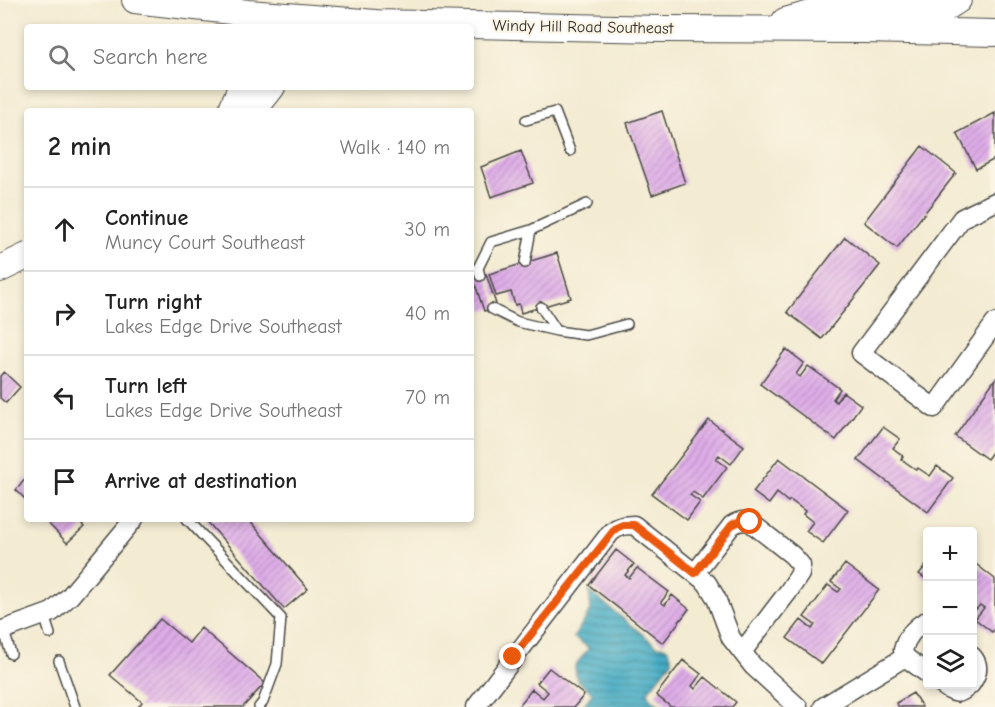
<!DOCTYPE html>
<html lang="en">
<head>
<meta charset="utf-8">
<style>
  :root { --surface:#fff; --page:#f2f2f2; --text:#222; --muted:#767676; --line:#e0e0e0 }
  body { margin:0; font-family:"Comic Neue",sans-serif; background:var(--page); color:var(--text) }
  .controls { position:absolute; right:18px; bottom:18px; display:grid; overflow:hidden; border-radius:6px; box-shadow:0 3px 9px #0003 }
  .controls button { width:54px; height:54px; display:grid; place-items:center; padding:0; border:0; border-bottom:2px solid var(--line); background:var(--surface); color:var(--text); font:30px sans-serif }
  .stop { position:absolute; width:18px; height:18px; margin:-14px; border:4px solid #ea580c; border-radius:50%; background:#fff }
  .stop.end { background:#ea580c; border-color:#fff; box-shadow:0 2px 6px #0008 }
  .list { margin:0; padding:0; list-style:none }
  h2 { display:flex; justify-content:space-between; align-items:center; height:78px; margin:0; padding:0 24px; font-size:26px }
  h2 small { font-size:20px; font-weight:400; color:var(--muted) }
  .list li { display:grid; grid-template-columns:39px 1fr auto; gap:18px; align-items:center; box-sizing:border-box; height:84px; padding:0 24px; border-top:2px solid var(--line) }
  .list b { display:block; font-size:22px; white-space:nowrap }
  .list p { margin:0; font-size:20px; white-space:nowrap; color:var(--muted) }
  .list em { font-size:20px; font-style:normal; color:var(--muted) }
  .icon { flex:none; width:33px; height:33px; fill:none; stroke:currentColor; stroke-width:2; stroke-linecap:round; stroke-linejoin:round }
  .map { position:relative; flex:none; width:995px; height:707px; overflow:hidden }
  .search { position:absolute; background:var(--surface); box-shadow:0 3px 9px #0003; left:24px; top:24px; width:450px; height:66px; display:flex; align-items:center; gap:15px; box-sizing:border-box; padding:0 21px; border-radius:6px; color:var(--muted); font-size:22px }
  .panel { position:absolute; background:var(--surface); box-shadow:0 3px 9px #0003; left:24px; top:108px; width:450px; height:414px; border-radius:6px }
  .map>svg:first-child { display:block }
</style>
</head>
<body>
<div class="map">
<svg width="995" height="707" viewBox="0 0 995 707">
  <defs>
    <pattern id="water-rules" width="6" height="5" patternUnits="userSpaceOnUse" patternTransform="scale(1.5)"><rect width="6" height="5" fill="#44acc4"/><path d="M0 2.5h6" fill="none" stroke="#398c9f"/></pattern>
    <pattern id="building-hatch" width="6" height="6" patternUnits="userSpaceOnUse" patternTransform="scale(1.5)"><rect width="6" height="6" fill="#dfade9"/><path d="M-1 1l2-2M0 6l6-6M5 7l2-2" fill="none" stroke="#b58dbd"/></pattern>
  </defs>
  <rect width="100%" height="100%" fill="#fcf5e5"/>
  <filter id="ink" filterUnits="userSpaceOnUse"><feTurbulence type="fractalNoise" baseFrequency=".0167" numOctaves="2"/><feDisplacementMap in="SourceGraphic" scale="12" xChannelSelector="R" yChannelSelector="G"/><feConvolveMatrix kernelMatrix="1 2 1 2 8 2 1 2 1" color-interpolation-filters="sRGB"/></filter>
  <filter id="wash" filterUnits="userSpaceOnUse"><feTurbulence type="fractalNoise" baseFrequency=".008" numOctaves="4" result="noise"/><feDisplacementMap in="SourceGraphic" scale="24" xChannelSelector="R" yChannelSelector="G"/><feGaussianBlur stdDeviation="1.35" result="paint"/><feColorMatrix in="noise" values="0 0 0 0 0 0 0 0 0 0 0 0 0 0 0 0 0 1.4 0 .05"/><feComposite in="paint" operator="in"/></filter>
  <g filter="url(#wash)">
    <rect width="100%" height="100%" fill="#f3ebd2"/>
    <path fill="url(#water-rules)" stroke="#386c78" stroke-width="1.5" d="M589,591L657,646C670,646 669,650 672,661L648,691L650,698L662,707H582L593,693L577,680L575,666L589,648L574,637L591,610Z"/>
    <g id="blocks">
      <path fill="url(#building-hatch)" d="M662,111L685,183L652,195L627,123Z
        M995,113V159L976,169L957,133Z
        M922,146L956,173L897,248L864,222Z
        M521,151L533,183L491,197L481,167Z
        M845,237L880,265L822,339L787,312Z
        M557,253L571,298L521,313L519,304L515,305L511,292L496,296L489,274Z
        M486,274L497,307L484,311L473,278Z
        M786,349L804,363L796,374L800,377L808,366L840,389L833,399L836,402L843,392L861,405L836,440L760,384Z
        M4,372L20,387L6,403L0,398V376Z
        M995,379V448L987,459L955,436Z
        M709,420L744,446L731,464L719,455L716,459L727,467L703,499L693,492L690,495L700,502L687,520L652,494Z
        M883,427L900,439L893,448L903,456L901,459L917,470L918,468L930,476L937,466L953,478L928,512L858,460Z
        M779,458L848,510L823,543L806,531L813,522L803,514L805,511L790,500L788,502L777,493L769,504L753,492Z
        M27,477V501L16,490Z
        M44,519H76L84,527L67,543Z
        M205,519H248L308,589L284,609Z
        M616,550L634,564L625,575L629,578L637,568L669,592L661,602L665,605L672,595L689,609L663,643L589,585Z
        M972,561L995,579V629L992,632L975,619L984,608L980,605L972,614Z
        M928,563V580L919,574Z
        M845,564L879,590L822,664L787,638L801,620L812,629L815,625L804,617L828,585L838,592L841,589L831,582Z
        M160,619L189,643L201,628L265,683L243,707H138L142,702L110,675Z
        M683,660L701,674L692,686L695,689L705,677L736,702L732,707H671L656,695Z
        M549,668L584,695L574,707H518L532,689L543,698L548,692L537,683Z
        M913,693L922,707H899L896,703Z"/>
    </g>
  </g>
  <g filter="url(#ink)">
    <use href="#blocks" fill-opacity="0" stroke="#494844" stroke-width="1.5"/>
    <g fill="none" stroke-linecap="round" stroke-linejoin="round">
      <defs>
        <path id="lane" d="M526,120L555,112L570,151
          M525,263L531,230L587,204
          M480,276L478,268L491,242L531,230
          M541,307L557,331L586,335L627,324
          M492,309L518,322L557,331
          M187,519L281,618L277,664L263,702L259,707
          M44,615L50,634
          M4,631L11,654
          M59,661L75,707"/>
        <path id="street" d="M995,202L962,218L861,353L934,408L995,323
          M695,573L732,525C738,521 743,520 750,522L792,555L801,565L800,574L788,592L742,652
          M928,624L924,622C913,629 906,638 903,650L905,657L928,674
          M0,631L52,612L70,596L134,519
          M972,656C980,665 978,673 972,682
          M941,684C954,694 959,697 971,684
          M476,707L611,532C619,526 624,525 634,525L707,583L716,598L731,638L753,666L798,707
          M823,707L905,657"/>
        <path id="secondary" d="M135,0L248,13L376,23L662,29L865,30L995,33
          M785,21L821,11H933L944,9L958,0
          M231,111L241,87
          M253,111L272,87
          M0,269L27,256"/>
      </defs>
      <use href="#lane" stroke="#494844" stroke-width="12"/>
      <use href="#street" stroke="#494844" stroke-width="21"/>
      <use href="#secondary" stroke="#494844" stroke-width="28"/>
      <use href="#lane" stroke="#fff" stroke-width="9"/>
      <use href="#street" stroke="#fff" stroke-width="18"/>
      <use href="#secondary" stroke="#fff" stroke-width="26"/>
    </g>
  </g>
  <g fill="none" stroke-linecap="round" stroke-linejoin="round" filter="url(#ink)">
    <path stroke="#ea580c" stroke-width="8" d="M513,657L616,528L623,525H634L695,573L732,525C738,521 743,520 750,522"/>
  </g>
  <g text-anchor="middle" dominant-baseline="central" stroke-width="4.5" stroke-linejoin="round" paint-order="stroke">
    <g font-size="16" fill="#2b2b2b" stroke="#fcf5e5">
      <text transform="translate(583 27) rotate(1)">Windy Hill Road Southeast</text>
    </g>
  </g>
</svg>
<div class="controls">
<button>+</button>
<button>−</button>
<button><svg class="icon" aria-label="layers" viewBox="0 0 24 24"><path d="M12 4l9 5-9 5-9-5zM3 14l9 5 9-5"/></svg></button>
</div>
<div class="stop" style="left:750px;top:522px"></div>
<div class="stop end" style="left:513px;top:657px"></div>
<div class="search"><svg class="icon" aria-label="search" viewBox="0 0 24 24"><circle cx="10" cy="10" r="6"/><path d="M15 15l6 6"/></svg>Search here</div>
<section class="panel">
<h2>2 min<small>Walk · 140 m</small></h2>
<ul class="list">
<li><svg class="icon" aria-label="ahead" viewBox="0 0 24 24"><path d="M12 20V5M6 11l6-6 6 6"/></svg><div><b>Continue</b><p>Muncy Court Southeast</p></div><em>30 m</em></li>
<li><svg class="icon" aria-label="right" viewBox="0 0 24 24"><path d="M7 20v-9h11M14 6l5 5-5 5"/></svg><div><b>Turn right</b><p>Lakes Edge Drive Southeast</p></div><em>40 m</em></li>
<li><svg class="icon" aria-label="left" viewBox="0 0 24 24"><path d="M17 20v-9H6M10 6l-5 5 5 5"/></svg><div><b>Turn left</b><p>Lakes Edge Drive Southeast</p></div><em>70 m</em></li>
<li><svg class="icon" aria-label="arrive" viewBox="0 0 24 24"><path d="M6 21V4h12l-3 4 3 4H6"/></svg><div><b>Arrive at destination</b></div></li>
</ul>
</section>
</div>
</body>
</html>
